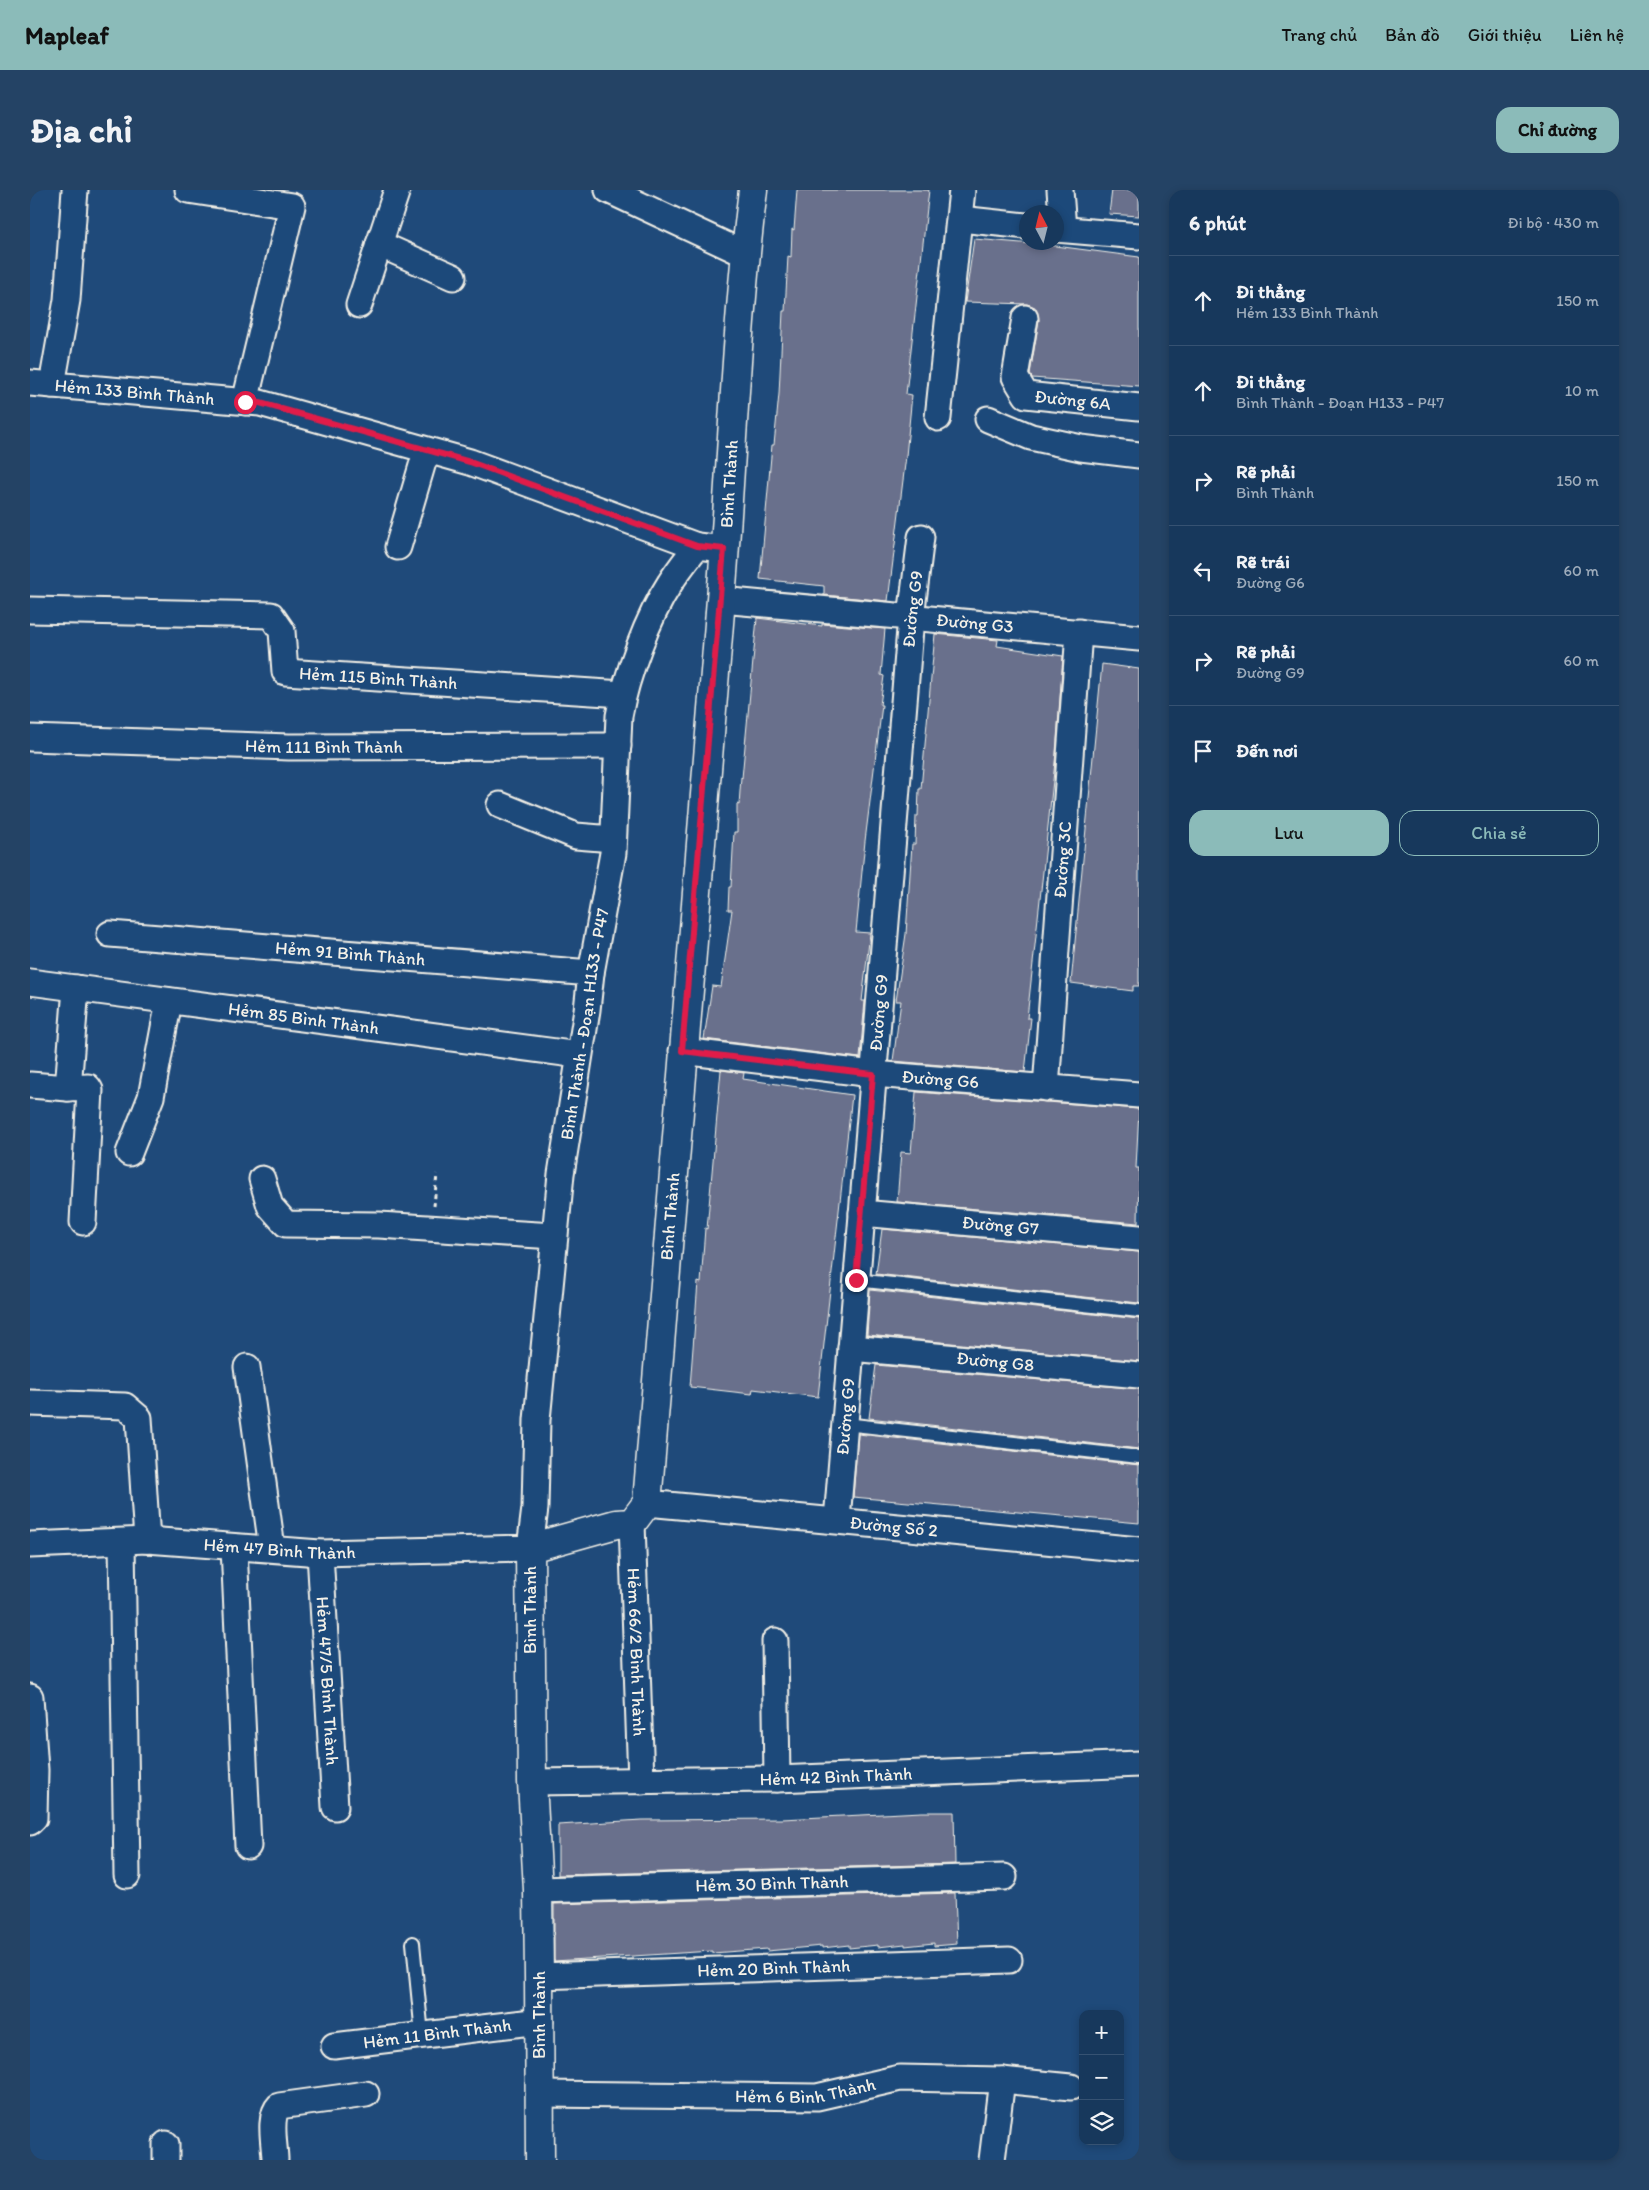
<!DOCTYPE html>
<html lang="vi">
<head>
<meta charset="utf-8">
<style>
  :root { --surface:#17385c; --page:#244365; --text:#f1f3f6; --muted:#9eacbb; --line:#365272; --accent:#8bbbb9 }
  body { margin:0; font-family:Itim,sans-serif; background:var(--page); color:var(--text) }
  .controls { position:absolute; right:15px; bottom:15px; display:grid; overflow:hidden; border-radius:10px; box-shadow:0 2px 8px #0003 }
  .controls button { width:45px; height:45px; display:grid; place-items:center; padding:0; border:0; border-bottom:1px solid var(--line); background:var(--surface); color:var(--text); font:25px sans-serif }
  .compass { position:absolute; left:989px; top:15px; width:45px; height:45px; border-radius:50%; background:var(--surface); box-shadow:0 2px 8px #0003; rotate:353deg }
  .stop { position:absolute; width:15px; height:15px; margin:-11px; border:4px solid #e11d48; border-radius:50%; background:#fff }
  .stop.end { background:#e11d48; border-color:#fff; box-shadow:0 1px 5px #0008 }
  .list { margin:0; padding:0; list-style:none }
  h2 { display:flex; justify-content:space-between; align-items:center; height:65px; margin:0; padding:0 20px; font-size:21px }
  h2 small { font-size:16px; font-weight:400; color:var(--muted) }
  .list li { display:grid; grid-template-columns:32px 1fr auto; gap:15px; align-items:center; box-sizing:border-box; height:90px; padding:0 20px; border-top:1px solid var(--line) }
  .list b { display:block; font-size:19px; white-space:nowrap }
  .list p { margin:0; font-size:16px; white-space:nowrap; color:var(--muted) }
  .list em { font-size:16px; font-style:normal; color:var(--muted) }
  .actions { display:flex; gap:10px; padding:15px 20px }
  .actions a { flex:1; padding:11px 0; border:1px solid var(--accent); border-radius:15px; text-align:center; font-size:18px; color:var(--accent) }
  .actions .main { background:var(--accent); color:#111 }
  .icon { flex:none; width:28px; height:28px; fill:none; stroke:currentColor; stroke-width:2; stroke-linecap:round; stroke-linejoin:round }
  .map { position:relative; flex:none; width:1109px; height:1970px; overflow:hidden; border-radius:15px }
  header { display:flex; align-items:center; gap:30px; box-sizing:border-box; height:70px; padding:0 25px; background:var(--accent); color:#111 }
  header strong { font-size:24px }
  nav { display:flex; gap:28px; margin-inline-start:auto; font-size:18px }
  .intro { display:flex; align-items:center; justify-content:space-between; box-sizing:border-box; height:120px; padding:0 30px }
  h1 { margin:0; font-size:35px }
  .button { padding:12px 22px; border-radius:15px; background:var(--accent); color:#111; font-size:18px; font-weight:700 }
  main { display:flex; gap:30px; padding:0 30px }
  aside { flex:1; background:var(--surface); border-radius:15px; box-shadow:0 2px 8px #0003 }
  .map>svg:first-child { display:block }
</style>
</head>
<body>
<header>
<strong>Mapleaf</strong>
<nav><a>Trang chủ</a><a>Bản đồ</a><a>Giới thiệu</a><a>Liên hệ</a></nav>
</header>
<div class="intro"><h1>Địa chỉ</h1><a class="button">Chỉ đường</a></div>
<main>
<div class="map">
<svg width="1109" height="1970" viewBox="0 0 1109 1970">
  <rect width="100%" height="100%" fill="#1f4a7a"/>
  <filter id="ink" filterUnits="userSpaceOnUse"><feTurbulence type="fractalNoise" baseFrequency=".02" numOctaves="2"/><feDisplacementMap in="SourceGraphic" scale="10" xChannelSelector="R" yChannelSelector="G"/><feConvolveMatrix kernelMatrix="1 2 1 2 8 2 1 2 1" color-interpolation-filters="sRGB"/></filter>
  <g filter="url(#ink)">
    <path fill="#69708c" stroke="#f4f1e8" d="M767,0H899L876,204L882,205L876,266L858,411L794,405V396L730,389L742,255H744L749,204L753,121H755L758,66L761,67L762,39L764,40Z
      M1082,0H1109V26L1079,24Z
      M944,49L1026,56L1109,67V196L1002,188L1000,184L1009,130L1005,117L997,114L935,112Z
      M727,428L792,436V434L855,439L851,485L854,486L850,515H852L835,651L826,742L840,743L832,811H835L830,868L674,849L682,796L691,797L702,720H698L699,697H701L704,642H707V614L709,615L711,587L712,588Z
      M905,444L968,450L967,456L1033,466L1026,563L997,828H1001L995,882L863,871L871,811H866L876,744L882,654H885L886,626H888L889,599H891Z
      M1072,474L1109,479V796H1103V801L1041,793Z
      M691,880L714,883L713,889L822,905L788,1207L723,1199L722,1204L660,1197L668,1092L671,1093L675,1038L677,1039Z
      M886,902L1109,919L1106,978H1109L1108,1033L867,1012L871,962L881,963Z
      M852,1039L1109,1062V1113L846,1084Z
      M840,1100L1109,1129V1171L837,1145Z
      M846,1175L1109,1199V1259L839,1228Z
      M828,1244L1109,1275V1333L823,1307Z
      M892,1622H924L925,1674L528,1685V1635L612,1630L752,1629Z
      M925,1703L927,1754L904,1756V1753L875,1756V1754L848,1757V1755L819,1758V1755L792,1758V1756L737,1761V1759L682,1763V1761L524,1771V1714Z"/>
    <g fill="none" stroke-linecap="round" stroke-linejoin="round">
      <defs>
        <path id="service" d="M826,1090L1109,1121
          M815,1234L1109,1267
          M383,1753L392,1845"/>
        <g id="minor">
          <path d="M158,0L262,16L215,212"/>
          <path d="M578,0L715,64"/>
          <path d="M1030,0L1033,39"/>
          <path d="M930,29L996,36"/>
          <path d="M1026,39L1109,46"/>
          <path d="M349,54L423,87"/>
          <path d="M329,115L367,0"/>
          <path id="s1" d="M995,128L985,187L996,205L1109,217"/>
          <path id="s2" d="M0,193L230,213L440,272L667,356"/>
          <path d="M22,195L37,110L45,0"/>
          <path d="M908,228L932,0"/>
          <path d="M958,229L1001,247L1051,258L1109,265"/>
          <path d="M368,357L396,262"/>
          <path id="s3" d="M691,410L1109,448"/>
          <path id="s4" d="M0,420L241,425L252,441L255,482L593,504"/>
          <path id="s5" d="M0,548L259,557L588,556"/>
          <path d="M470,615L546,646L583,649"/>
          <path id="s6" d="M80,744L561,783"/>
          <path id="s7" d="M0,792L549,865"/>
          <path d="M46,798L38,898L58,897L60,900L53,1032"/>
          <path id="s8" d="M652,861L843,884L1109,905"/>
          <path d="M0,895L38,898"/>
          <path id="s9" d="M1016,898L1049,442"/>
          <path d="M99,963L121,907L139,811"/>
          <path d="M232,989L240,1016L256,1034L349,1035L524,1046"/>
          <path id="s10" d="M832,1023L1109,1048"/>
          <path id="s11" d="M821,1158L1109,1185"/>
          <path d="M217,1177L242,1358"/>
          <path d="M0,1213L95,1216L109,1228L117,1350"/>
          <path id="s12" d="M617,1313L1109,1360"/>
          <path id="s13" d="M807,1330L881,427L891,347"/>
          <path id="s14" d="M602,1333L611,1591"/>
          <path d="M92,1352L97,1685"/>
          <path id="s15" d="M0,1355L117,1350L290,1363L500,1358L505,1318L507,1230L531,984L557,820L561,783L583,663L589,526C596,486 618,427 640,393C648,380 658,368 667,356L694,359"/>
          <path d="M204,1358L218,1656"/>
          <path id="s16" d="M290,1363L305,1617"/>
          <path d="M745,1451L747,1589"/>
          <path d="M0,1507L5,1580L4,1628L0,1632"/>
          <path id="s17" d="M502,1592L747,1589L1109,1574"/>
          <path id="s18" d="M508,1700L974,1687"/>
          <path id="s19" d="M509,1786L979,1770"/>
          <path id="s20" d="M304,1856L510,1831"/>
          <path id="s21" d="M510,1904L787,1907L870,1888L972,1890L1041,1897"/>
          <path d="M136,1970V1954"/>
          <path d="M245,1970C245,1956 238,1927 249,1916L336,1904"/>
          <path d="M962,1970L972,1890"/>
        </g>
        <g id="tertiary">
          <path id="s22" d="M510,1970L509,1786L508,1700L502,1592L500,1358L586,1334L602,1333L617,1313C640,1011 667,710 691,409C702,273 706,136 723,0"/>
        </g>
      </defs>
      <use href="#service" stroke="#f4f1e8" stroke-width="16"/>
      <use href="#minor" stroke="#f4f1e8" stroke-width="29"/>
      <use href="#tertiary" stroke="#f4f1e8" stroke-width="31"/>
      <path stroke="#f4f1e8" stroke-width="3" stroke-dasharray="4 4" stroke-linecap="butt" d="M404,1016L407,984"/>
      <use href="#service" stroke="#1f4a7a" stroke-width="12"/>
      <use href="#minor" stroke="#1f4a7a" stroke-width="25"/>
      <use href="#tertiary" stroke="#1f4a7a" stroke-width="28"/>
    </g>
  </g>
  <g fill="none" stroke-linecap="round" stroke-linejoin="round" filter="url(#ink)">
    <path stroke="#e11d48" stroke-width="6" d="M215,212L230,213L440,272L667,356L694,359L652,861L843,884L826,1090"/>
  </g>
  <g text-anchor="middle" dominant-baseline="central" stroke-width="4" stroke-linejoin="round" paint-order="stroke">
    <g font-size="18" fill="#f4f1e8" stroke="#1f4a7a">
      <text stroke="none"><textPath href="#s2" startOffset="105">Hẻm 133 Bình Thành</textPath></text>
      <text stroke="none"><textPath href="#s1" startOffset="128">Đường 6A</textPath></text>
      <text stroke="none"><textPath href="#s22" startOffset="1765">Bình Thành</textPath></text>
      <text stroke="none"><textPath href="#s13" startOffset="914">Đường G9</textPath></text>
      <text stroke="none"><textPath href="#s3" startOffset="255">Đường G3</textPath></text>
      <text stroke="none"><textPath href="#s4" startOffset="395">Hẻm 115 Bình Thành</textPath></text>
      <text stroke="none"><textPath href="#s5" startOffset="294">Hẻm 111 Bình Thành</textPath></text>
      <text stroke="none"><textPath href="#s9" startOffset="229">Đường 3C</textPath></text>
      <text stroke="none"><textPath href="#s6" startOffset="241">Hẻm 91 Bình Thành</textPath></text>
      <text stroke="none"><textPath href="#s13" startOffset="509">Đường G9</textPath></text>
      <text stroke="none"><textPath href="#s7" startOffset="276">Hẻm 85 Bình Thành</textPath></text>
      <text stroke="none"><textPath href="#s15" startOffset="1028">Bình Thành - Đoạn H133 - P47</textPath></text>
      <text stroke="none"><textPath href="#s8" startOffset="260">Đường G6</textPath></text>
      <text stroke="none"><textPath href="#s22" startOffset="1030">Bình Thành</textPath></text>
      <text stroke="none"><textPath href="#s10" startOffset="139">Đường G7</textPath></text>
      <text stroke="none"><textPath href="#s11" startOffset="145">Đường G8</textPath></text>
      <text stroke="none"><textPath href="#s13" startOffset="104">Đường G9</textPath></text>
      <text stroke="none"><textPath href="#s12" startOffset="248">Đường Số 2</textPath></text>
      <text stroke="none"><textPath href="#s15" startOffset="250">Hẻm 47 Bình Thành</textPath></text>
      <text transform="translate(500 1420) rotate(-90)">Bình Thành</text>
      <text stroke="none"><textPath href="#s14" startOffset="129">Hẻm 66/2 Bình Thành</textPath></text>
      <text stroke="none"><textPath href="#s16" startOffset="128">Hẻm 47/5 Bình Thành</textPath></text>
      <text stroke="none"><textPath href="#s17" startOffset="304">Hẻm 42 Bình Thành</textPath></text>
      <text stroke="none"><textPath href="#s18" startOffset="234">Hẻm 30 Bình Thành</textPath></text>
      <text stroke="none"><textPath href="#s19" startOffset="235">Hẻm 20 Bình Thành</textPath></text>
      <text transform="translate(509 1825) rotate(-90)">Bình Thành</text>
      <text stroke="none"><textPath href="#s20" startOffset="104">Hẻm 11 Bình Thành</textPath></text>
      <text stroke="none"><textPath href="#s21" startOffset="266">Hẻm 6 Bình Thành</textPath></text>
    </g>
  </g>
</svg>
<div class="controls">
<button>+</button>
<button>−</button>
<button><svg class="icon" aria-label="layers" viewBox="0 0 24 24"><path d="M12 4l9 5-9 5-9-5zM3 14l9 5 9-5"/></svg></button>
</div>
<svg class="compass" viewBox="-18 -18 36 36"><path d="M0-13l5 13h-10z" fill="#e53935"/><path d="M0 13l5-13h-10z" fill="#9eacbb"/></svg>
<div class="stop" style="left:215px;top:212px"></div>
<div class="stop end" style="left:826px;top:1090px"></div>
</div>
<aside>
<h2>6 phút<small>Đi bộ · 430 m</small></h2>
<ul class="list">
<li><svg class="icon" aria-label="ahead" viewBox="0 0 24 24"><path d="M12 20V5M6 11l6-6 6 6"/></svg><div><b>Đi thẳng</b><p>Hẻm 133 Bình Thành</p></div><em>150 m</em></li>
<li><svg class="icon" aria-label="ahead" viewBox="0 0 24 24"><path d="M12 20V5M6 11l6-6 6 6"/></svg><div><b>Đi thẳng</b><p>Bình Thành - Đoạn H133 - P47</p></div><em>10 m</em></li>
<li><svg class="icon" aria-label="right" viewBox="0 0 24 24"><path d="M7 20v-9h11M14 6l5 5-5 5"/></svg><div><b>Rẽ phải</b><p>Bình Thành</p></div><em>150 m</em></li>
<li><svg class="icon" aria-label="left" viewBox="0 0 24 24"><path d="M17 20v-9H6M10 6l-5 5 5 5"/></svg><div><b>Rẽ trái</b><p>Đường G6</p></div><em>60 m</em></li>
<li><svg class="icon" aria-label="right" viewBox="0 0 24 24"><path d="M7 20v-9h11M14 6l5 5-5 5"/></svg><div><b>Rẽ phải</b><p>Đường G9</p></div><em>60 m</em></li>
<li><svg class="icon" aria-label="arrive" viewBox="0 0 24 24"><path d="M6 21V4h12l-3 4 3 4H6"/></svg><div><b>Đến nơi</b></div></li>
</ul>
<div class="actions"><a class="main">Lưu</a><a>Chia sẻ</a></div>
</aside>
</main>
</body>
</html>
